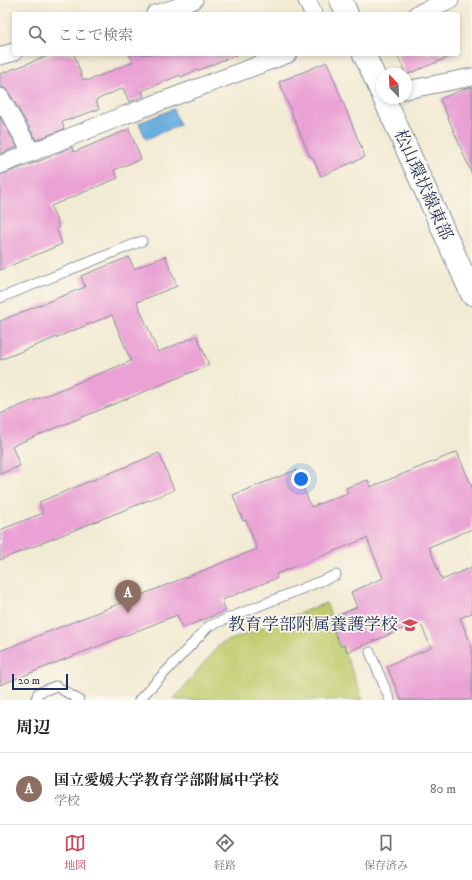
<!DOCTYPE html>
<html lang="ja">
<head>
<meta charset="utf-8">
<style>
  :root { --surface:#fff; --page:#f6f6f6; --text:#222; --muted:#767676; --line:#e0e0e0; --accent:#d1495b }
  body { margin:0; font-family:"IM FELL DW Pica","Noto Serif JP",serif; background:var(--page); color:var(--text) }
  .compass { position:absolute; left:376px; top:68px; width:36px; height:36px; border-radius:50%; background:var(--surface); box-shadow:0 2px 6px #0003; rotate:337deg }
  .scale { position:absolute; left:12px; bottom:10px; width:56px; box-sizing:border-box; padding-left:4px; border:2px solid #1b2f5e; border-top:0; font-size:11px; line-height:14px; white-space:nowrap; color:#1b2f5e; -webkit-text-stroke:3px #fbf7ec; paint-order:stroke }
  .you { position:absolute; left:301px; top:479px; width:14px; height:14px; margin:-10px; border:3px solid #fff; border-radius:50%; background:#1a73e8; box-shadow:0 0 0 6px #1a73e833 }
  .badge { display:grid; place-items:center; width:26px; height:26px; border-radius:50%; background:var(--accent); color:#fff; font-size:13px; font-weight:700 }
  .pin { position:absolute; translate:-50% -33px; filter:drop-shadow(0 1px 2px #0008) }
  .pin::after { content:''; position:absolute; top:21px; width:14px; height:12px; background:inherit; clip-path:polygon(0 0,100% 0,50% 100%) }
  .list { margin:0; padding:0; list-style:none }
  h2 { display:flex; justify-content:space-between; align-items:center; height:52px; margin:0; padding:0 16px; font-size:17px }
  h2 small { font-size:13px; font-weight:400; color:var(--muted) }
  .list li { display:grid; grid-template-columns:26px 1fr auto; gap:12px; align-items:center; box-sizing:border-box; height:72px; padding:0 16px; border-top:1px solid var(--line) }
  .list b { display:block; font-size:15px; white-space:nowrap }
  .list p { margin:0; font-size:13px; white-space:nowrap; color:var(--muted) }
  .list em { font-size:13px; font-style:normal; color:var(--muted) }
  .icon { flex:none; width:22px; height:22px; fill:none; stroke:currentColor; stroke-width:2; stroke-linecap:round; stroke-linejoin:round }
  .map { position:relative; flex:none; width:472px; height:700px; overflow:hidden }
  .search { position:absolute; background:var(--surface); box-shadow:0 2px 6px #0003; left:12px; right:12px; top:12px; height:44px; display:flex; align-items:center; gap:10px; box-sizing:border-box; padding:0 14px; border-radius:4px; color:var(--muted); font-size:15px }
  .sheet { height:124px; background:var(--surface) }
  nav { display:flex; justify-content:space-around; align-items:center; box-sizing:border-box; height:56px; border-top:1px solid var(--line); background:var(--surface); font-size:11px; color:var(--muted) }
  nav a { display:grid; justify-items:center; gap:2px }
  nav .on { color:var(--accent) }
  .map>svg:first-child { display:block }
</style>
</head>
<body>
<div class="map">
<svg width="472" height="700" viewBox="0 0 472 700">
  <rect width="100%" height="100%" fill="#fbf7ec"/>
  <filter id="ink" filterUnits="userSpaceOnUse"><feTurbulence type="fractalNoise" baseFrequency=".025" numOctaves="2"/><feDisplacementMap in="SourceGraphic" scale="8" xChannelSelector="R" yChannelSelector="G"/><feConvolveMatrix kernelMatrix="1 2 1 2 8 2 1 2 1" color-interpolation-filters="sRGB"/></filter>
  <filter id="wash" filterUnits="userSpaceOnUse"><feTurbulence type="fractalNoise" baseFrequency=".012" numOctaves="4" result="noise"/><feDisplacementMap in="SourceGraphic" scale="16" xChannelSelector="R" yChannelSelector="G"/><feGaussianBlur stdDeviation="0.9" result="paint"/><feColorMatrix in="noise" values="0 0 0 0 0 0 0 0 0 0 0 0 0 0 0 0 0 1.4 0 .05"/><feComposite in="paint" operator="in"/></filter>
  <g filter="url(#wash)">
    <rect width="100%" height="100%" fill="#f2ebd4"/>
    <path fill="#bfcb6c" stroke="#6d7d65" d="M326,603L363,700H173L220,644Z"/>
    <path fill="#68aede" stroke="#426e9e" d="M173,109L180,125L146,139L139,123Z"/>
    <g id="blocks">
      <path fill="#eaa1d4" d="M53,54H74L83,80L86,79L87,81L133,62L129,54H238L197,71V70L181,77L180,75L142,91L144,96L129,102L123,88L96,100L99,109L62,122L64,129L36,140L9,92L5,88L0,87V74Z
        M397,54H456L406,75Z
        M327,62L365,157L321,176L312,156L310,157L279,82Z
        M472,87V174L440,99L464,89Z
        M0,117L17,147L0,154Z
        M129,129L141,159L114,170L118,178L51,206L59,227L56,228L62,244L0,270V175L37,162L72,147L74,152Z
        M165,256L177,286L137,302L158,352L197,336L209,365L12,446L20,466L0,474V414L131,361L112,315L0,360V321L85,287L81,276L129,257L134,269Z
        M457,452L472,487V529L429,547L442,580L472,567V613L460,618L472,647V700H401L387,666L431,648L420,622L347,652L344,645L341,647L329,619L357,607L351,592L383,578L367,538L276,574L277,578L222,600L226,611L182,628L177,615L0,685V651L257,549L246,520L243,521L233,495L296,470L311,507L348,493L346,488L368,480L371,487Z
        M159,453L174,490L0,560V530L43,513L39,502Z"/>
    </g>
  </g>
  <g filter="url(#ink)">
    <use href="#blocks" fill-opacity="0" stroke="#868d99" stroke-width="1"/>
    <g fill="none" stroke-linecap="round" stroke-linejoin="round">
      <defs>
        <path id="lane" d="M0,298L142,241
          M370,652L390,700
          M36,700L38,693L56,686L79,700
          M139,700L209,626L336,575"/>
        <path id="street" d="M307,0L313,14
          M155,14L175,8L194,0
          M417,14L450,0
          M0,56L14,52
          M406,90L472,77
          M0,97L32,153
          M0,165L125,115L288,54"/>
        <path id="secondary" d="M341,0L347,14
          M364,54L382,93
          M384,98L472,294"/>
      </defs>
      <use href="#lane" stroke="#868d99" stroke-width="11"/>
      <use href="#street" stroke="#868d99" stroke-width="19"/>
      <use href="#secondary" stroke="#868d99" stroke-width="24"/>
      <use href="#lane" stroke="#fff" stroke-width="9"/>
      <use href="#street" stroke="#fff" stroke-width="17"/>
      <use href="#secondary" stroke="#fff" stroke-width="22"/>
    </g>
  </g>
  <defs>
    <symbol id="school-bare" viewBox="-9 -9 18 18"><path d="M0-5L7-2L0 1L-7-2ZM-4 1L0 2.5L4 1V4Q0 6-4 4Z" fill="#d1495b" stroke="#fbf7ec" stroke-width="2.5" paint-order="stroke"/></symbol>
  </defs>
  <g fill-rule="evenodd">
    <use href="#school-bare" x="399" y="614" width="22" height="22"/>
  </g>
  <g text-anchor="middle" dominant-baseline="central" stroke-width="3.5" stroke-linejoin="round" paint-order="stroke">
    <g font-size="17" fill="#1b2f5e" stroke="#fbf7ec">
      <text transform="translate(423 185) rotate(66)">松山環状線東部</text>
    </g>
    <g font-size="17" fill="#1b2f5e" stroke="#fbf7ec" text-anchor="end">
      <text x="398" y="625">教育学部附属養護学校</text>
    </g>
  </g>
</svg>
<svg class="compass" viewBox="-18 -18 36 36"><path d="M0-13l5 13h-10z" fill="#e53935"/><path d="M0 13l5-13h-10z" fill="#767676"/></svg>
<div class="scale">20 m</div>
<div class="you"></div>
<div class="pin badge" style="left:128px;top:613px;background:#8d6e63">A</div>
<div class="search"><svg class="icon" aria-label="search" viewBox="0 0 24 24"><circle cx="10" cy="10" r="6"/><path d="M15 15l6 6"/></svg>ここで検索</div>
</div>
<section class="sheet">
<h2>周辺<small></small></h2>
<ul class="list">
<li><span class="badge" style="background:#8d6e63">A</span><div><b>国立愛媛大学教育学部附属中学校</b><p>学校</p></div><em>80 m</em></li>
</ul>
</section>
<nav>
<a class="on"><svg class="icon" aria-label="map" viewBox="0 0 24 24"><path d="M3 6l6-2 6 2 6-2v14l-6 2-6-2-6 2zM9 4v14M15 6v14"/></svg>地図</a>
<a><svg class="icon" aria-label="directions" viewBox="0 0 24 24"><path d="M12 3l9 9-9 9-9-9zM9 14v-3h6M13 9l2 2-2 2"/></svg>経路</a>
<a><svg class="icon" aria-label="saved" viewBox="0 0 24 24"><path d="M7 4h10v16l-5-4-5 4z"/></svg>保存済み</a>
</nav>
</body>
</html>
